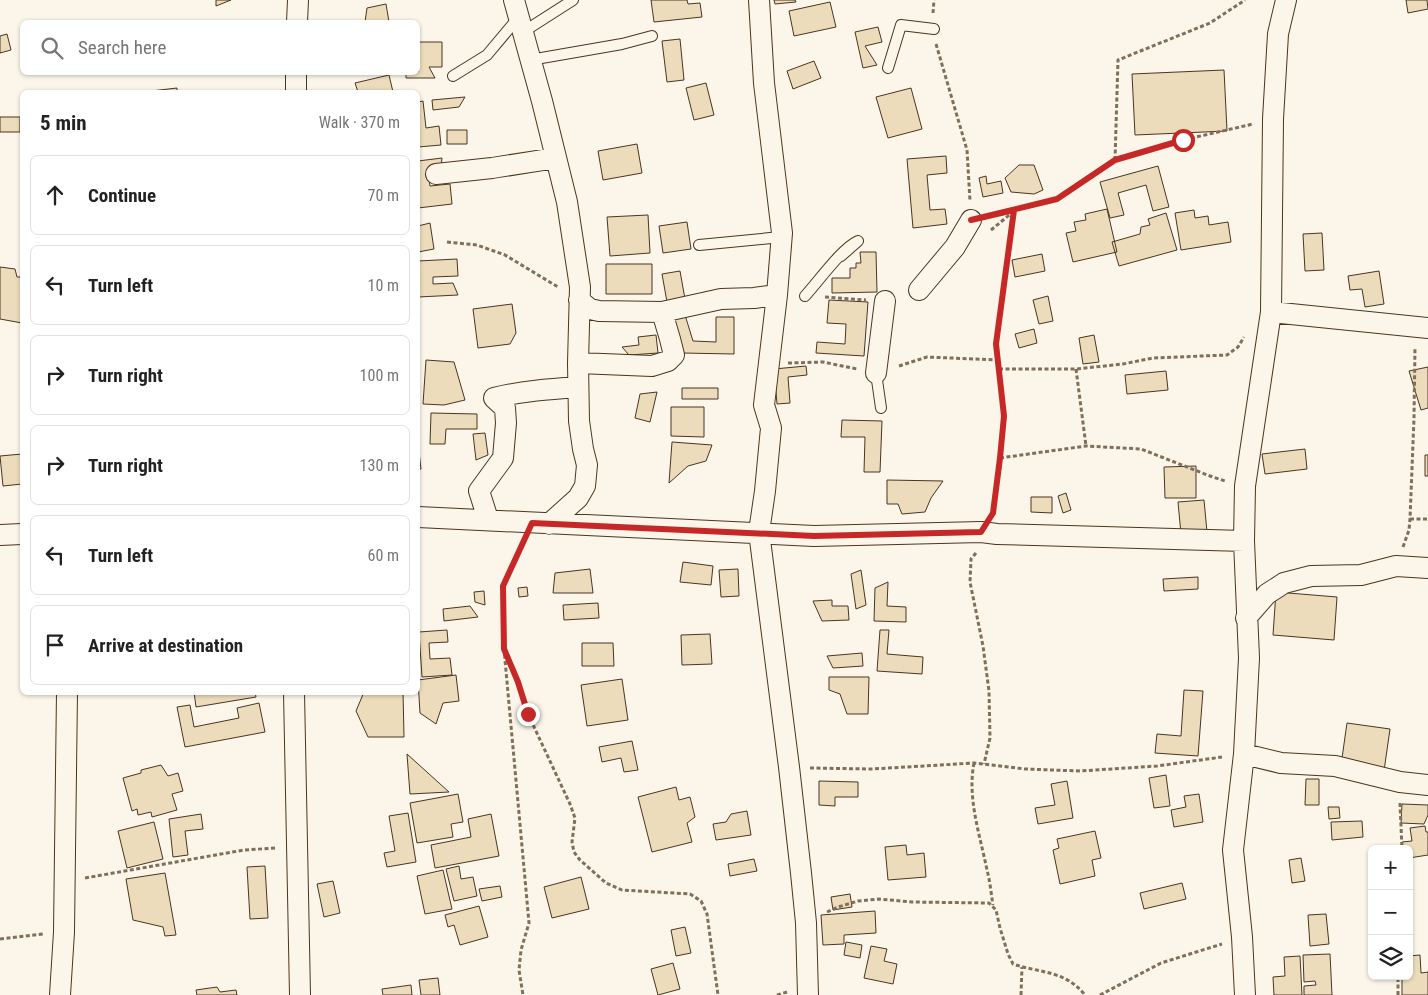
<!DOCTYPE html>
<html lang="en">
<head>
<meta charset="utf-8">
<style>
  :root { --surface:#fff; --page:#f2f2f2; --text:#222; --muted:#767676; --line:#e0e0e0 }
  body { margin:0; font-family:"Roboto Condensed",sans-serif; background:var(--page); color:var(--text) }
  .controls { position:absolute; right:15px; bottom:15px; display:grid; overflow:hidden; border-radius:8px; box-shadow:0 1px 4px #0004 }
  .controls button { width:45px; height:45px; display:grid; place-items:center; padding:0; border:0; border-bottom:1px solid var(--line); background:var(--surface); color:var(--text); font:25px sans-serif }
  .stop { position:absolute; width:15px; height:15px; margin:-11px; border:4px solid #c62828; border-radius:50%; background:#fff }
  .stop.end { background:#c62828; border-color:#fff; box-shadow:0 1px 5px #0008 }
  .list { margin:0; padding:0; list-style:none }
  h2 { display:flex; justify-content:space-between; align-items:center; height:65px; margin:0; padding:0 20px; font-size:21px }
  h2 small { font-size:16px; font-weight:400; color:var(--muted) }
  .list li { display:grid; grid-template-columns:32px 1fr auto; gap:15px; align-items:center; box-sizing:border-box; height:80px; margin:0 10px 10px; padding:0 10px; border:1px solid var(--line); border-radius:8px }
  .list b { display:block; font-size:19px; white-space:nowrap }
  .list em { font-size:16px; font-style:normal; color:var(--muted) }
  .icon { flex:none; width:28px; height:28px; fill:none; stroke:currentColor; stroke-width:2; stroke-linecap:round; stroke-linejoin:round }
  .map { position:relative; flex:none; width:1428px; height:995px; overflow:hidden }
  .search { position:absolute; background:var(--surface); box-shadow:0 1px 4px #0004; left:20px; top:20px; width:400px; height:55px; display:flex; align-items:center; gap:12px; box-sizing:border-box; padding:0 18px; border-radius:8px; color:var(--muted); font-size:19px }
  .panel { position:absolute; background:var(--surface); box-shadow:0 1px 4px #0004; left:20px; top:90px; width:400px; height:605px; border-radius:8px }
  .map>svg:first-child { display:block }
</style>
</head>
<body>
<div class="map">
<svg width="1428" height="995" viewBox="0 0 1428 995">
  <rect width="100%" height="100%" fill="#fbf6e9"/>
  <path fill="#ecdcbc" stroke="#4a3520" d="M216,0H231L216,6Z
    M651,0H687L688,4L700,3L702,17L654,22Z
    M774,0H795L796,2L775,4Z
    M1406,0H1427L1428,9L1408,13Z
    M830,2L836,27L794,36L789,11Z
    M386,4L389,22H365L367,8Z
    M878,27L882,42L865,46L877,65L863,68L855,32Z
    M7,34L11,50L0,53V36Z
    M680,39L684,80L667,82L662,41Z
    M418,42H442V67H429L435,78H406V72H418Z
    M814,61L821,78L793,89L787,71Z
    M1224,70L1227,131L1135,135L1132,74Z
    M389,75L393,92H358L355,83Z
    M706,83L714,115L694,120L686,88Z
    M177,88V92H151V91Z
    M911,88L922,129L888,138L876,97Z
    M465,97L459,107L433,110L432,100Z
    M423,101L426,128L439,126L441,145L418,147V102Z
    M0,117H20V132H0Z
    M447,130H467V144H447Z
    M637,144L642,173L603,180L598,151Z
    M946,156L947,173L927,175L930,210L945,209L947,224L913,228L907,159Z
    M442,158L441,166L428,172L430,186L450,184L452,204L418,208V161Z
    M1019,165H1034L1043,190L1034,194L1011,192L1005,178Z
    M1158,166L1169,207L1153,211L1146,185L1118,193L1124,215L1110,218L1100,182Z
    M986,176L987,184L1001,181L1003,193L983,197L979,178Z
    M1107,209L1117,252L1073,262L1066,233L1076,231L1074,222L1086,220L1085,214Z
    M1194,210L1195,218L1208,216L1209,225L1228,222L1231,242L1181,250L1175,213Z
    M1166,213L1177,250L1119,266L1112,242L1140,234L1141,227L1150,225L1148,219Z
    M648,215L650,253L610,256L607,217Z
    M687,222L691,249L663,253L659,226Z
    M430,223L434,249L418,252V226Z
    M1322,233L1324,270L1305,271L1303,234Z
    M860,252H876L877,292L832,293V278H850V268H856V263H861Z
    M1042,254L1045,271L1015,277L1012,260Z
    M457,259L458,276L433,277V284L453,283L458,295L418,297V261Z
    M606,264H652V294H606Z
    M0,267L15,269L17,277H22V323L0,319Z
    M680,271L685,299L667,302L662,274Z
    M1379,271L1384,304L1365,307L1362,289L1350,290L1348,276Z
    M1048,296L1053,321L1039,324L1033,300Z
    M829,300L868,302L864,356L816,353L817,342L845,344L846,324L827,323Z
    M512,304L516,333L510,344L478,348L473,309Z
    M685,315L693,341L716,342V317H734V354L682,353L673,319Z
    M1034,329L1037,343L1019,348L1015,334Z
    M656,335L658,353L629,355L622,347L639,345L638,337Z
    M1094,335L1099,362L1083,364L1079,338Z
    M426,360L454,362L465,400L444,405L423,404Z
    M806,366L807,375L788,377L790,403L777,404L774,369Z
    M1428,367V408L1421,410L1409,371Z
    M1166,371L1168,390L1127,394L1125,375Z
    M682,388H718V399H682Z
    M657,392L650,422L635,418L640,394Z
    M671,407H704V437L671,436Z
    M431,413L477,414V429H446L445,444H430Z
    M842,420L882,421L880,472H864L865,437H841Z
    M485,433L488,455L476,460L473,434Z
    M672,442L712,445L706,461L688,466L669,483Z
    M418,443L421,469L418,470Z
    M1305,449L1307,469L1265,474L1262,454Z
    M22,454V484L3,486L0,456Z
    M1425,455H1428V476H1425Z
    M1196,466V498H1165L1164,467Z
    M887,480L943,481L931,498L925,512L902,514L898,504H887Z
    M1066,493L1071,510L1063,513L1058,496Z
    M1031,497H1052V513L1031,512Z
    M1204,500L1207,532L1181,534L1178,502Z
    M683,562L713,566L711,585L680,582Z
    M590,569L593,593H553L555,573Z
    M738,569L739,596L721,597L719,570Z
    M861,570L866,605L856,609L851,574Z
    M1198,577V589L1164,591L1163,579Z
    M888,582L887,606L906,607V622L874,621L875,588Z
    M527,587L528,596L519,597L518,588Z
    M484,591L485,605L475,602L474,592Z
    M1276,592L1337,597L1334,640L1273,635Z
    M832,600V606H848L849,620L822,621L813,601Z
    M598,603L599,618L564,620L563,605Z
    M470,606L478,617L444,621L443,609Z
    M447,630L448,642L429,643L430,659L450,658L452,675L422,677L419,632Z
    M880,630H889L887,654L923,657L922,674L877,671Z
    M710,634L712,664L682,665L681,635Z
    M582,643H613L614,666H582Z
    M862,653L863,666L833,668L827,656Z
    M456,675L459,701L443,703L436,724L420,713L418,680Z
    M829,677H869L868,714H847L840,694L829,690Z
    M622,679L628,720L587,726L581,685Z
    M1184,690L1203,691L1198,756L1155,753L1157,734L1181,736Z
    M194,692H255L256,697L196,707Z
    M364,692H403L404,737H368L356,711Z
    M259,703L265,732L185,747L177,707L190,705L194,727L239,718L237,708Z
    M1347,723L1390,729L1384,771L1341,765Z
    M632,741L638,770L624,772L621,758L602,762L599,747Z
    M407,754L449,792L410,794Z
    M161,765L168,776L178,773L183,791L172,794L177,810L152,817L151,812L138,815L137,809L132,811L123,778L141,773V770Z
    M1166,775L1170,806L1154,808L1149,778Z
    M1306,779H1319V805H1305Z
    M819,781L858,782V797H835V806L819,805Z
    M1067,781L1073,818L1038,824L1035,808L1055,805L1051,784Z
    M676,787L679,800L690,797L695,817L687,823L692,842L652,852L638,797Z
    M458,794L463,822L451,824L453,837L417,843L410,803Z
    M1199,794L1203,822L1174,827L1171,810L1186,807L1184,796Z
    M1402,804L1428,805V815L1424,824L1401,823Z
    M1328,807H1339L1340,818L1329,819Z
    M747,811L751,835L716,840L713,824L726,822L731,814Z
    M408,813L416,862L387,867L384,853L395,851L389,816Z
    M201,814L203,829L185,831L188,855L173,857L169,819Z
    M491,814L499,856L435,868L431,845L471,837L468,819Z
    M1362,821L1363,837L1332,840L1331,822Z
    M154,822L163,859L127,868L118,831Z
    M1425,826L1426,832H1428V855L1409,858V849H1403L1402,842L1412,841L1410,828Z
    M1095,831L1101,858L1092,860L1095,876L1060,884L1053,850L1059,848L1057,839Z
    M906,845L907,855L924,853L926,877L888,880L885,847Z
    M1301,858L1305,881L1292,883L1289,860Z
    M754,859L757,871L730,876L728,864Z
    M265,866L268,918L250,919L247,867Z
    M459,866L461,879L473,877L477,896L454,901L446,869Z
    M443,870L452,909L425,914L417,876Z
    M165,873L176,935L165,936L163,927L133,920L126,879Z
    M581,877L589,909L552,918L544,887Z
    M333,881L340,913L324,917L317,884Z
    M1182,883L1186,899L1144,909L1140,893Z
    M500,886L502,897L482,901L479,889Z
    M850,894L852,907L833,910L831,897Z
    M479,906L488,937L460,945L454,925L448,927L445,915Z
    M875,911L876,933L844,935V944L823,945L821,915Z
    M1326,914L1329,944L1310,946L1308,915Z
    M685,927L691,953L676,956L671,930Z
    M846,942L862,945L860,958L844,955Z
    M871,946L887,949L884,961L897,964L893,984L864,978Z
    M1330,954L1332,995H1304V986L1316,985L1315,981L1304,982L1303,955Z
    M1420,955L1421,973L1428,972V995H1402V976H1409V956Z
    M1300,956L1302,995H1274L1273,977L1285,976L1284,957Z
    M673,963L680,989L658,995L651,969Z
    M438,978L440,995H421L419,980Z
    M411,985L412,995H383L382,989Z
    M217,987L220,992L236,990L237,995H197L196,990Z"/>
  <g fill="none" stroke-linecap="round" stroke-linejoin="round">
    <defs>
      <path id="lane" d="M523,32L573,0
        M530,60L622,44L652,36
        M888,68L901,25L934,29
        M453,76L487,55L518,18
        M699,245L781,237
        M805,296C818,282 842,248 858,241L841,256
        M876,373L881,408"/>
      <path id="street" d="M514,0L542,101L567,202L580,287L578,363L579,421L583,449L587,465L585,486L578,498L549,524
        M759,0L764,83L782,233L777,295L764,405L771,428L765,491L759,532L789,767L801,873L806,923L808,995
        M297,22L298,0
        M296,92V72
        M436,174L492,168L556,158
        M919,290L955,247L971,220
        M579,300L590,309L599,311L662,312L721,299L754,298L777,295
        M1271,312L1428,328
        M578,363L652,366L668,361L674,355L670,339L662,312
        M876,373L885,301
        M418,517L814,536L981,532L997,534L1244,541
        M488,519L479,491L503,458L506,423L505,408L494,398C522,391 550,389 578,387
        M0,535L22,534
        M1246,618L1267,594L1284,583L1311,576L1361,575L1396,566L1428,568
        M294,692L300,995
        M1244,754L1281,763L1335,766L1400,782L1428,785
        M60,995L64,932L67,692
        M1245,995L1242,937L1233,850L1244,754L1249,658L1244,541L1245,486L1271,312L1273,119L1278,34L1286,0"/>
    </defs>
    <use href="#lane" stroke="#4a3520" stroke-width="12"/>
    <use href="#street" stroke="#4a3520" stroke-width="22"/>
    <path stroke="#7f6f5c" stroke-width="3" stroke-dasharray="4 2.5" stroke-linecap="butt" d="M933,13L934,0
      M936,44L967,150L970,201
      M1115,160L1118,60L1210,23L1245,0
      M1012,210L1057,199L1115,160L1183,140L1253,124
      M990,216L1014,211L996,344L1004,416L993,512
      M991,230L1013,212
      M447,242L477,245L505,255L558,287
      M825,297L866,300
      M788,363L823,362L857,369
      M899,366L927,357L998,360
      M999,369H1076L1123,364L1153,358L1227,355L1238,347L1244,337
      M1076,369L1086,446
      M1000,458L1086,446L1141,449L1210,476L1225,481
      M1410,519H1428
      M523,542L503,586L504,649L529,923L521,950L519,970L523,995
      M1403,547L1409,530L1410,519L1414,418L1415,347
      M976,553L971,559L970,582L983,646L989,691L990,738L984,764
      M506,652L518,682L528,714L570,804L575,818L572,842L574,852L580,860L606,883L622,890L690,894L701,901L707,914L718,995
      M974,763C967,798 980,835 987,870C990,881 991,893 993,905
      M810,768L872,769L974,763L1025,769L1080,771L1157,766L1222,757
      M1400,803L1402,849
      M85,878L244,850L276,848
      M827,912L838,907L858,901L879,899L912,902L989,903L996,910L1000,928L1008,954L1013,964C1039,973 1065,970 1085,995
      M0,939L43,934
      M777,995L787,992
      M1021,995L1022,967
      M1100,995L1161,963L1222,944
      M1398,995V976"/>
    <use href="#lane" stroke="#fbf6e9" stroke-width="10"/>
    <use href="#street" stroke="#fbf6e9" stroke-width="20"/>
  </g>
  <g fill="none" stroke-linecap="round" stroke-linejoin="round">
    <path stroke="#c62828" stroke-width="6" d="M528,714L518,682L504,649L503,586L532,523L814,536L981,532L993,513L1000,458L1004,416L996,344L1014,210L971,220L1057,199L1115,160L1183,140"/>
  </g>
</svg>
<div class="controls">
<button>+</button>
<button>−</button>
<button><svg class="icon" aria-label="layers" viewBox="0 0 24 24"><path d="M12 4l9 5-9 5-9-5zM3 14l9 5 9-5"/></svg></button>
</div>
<div class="stop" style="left:1183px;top:140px"></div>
<div class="stop end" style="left:528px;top:714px"></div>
<div class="search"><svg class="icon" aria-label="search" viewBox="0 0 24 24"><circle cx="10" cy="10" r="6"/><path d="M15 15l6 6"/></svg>Search here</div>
<section class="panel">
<h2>5 min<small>Walk · 370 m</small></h2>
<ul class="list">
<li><svg class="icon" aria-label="ahead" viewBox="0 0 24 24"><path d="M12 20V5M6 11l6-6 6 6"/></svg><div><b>Continue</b></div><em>70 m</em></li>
<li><svg class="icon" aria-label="left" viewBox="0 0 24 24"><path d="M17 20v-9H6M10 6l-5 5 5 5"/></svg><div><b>Turn left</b></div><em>10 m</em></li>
<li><svg class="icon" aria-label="right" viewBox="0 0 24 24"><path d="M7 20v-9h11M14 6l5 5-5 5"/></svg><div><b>Turn right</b></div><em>100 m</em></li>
<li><svg class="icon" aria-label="right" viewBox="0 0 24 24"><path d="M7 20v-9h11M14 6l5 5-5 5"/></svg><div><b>Turn right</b></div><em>130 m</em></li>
<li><svg class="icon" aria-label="left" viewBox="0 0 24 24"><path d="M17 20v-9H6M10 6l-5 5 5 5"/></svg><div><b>Turn left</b></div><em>60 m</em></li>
<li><svg class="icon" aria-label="arrive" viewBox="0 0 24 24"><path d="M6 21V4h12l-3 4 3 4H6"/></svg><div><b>Arrive at destination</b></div></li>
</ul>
</section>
</div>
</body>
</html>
